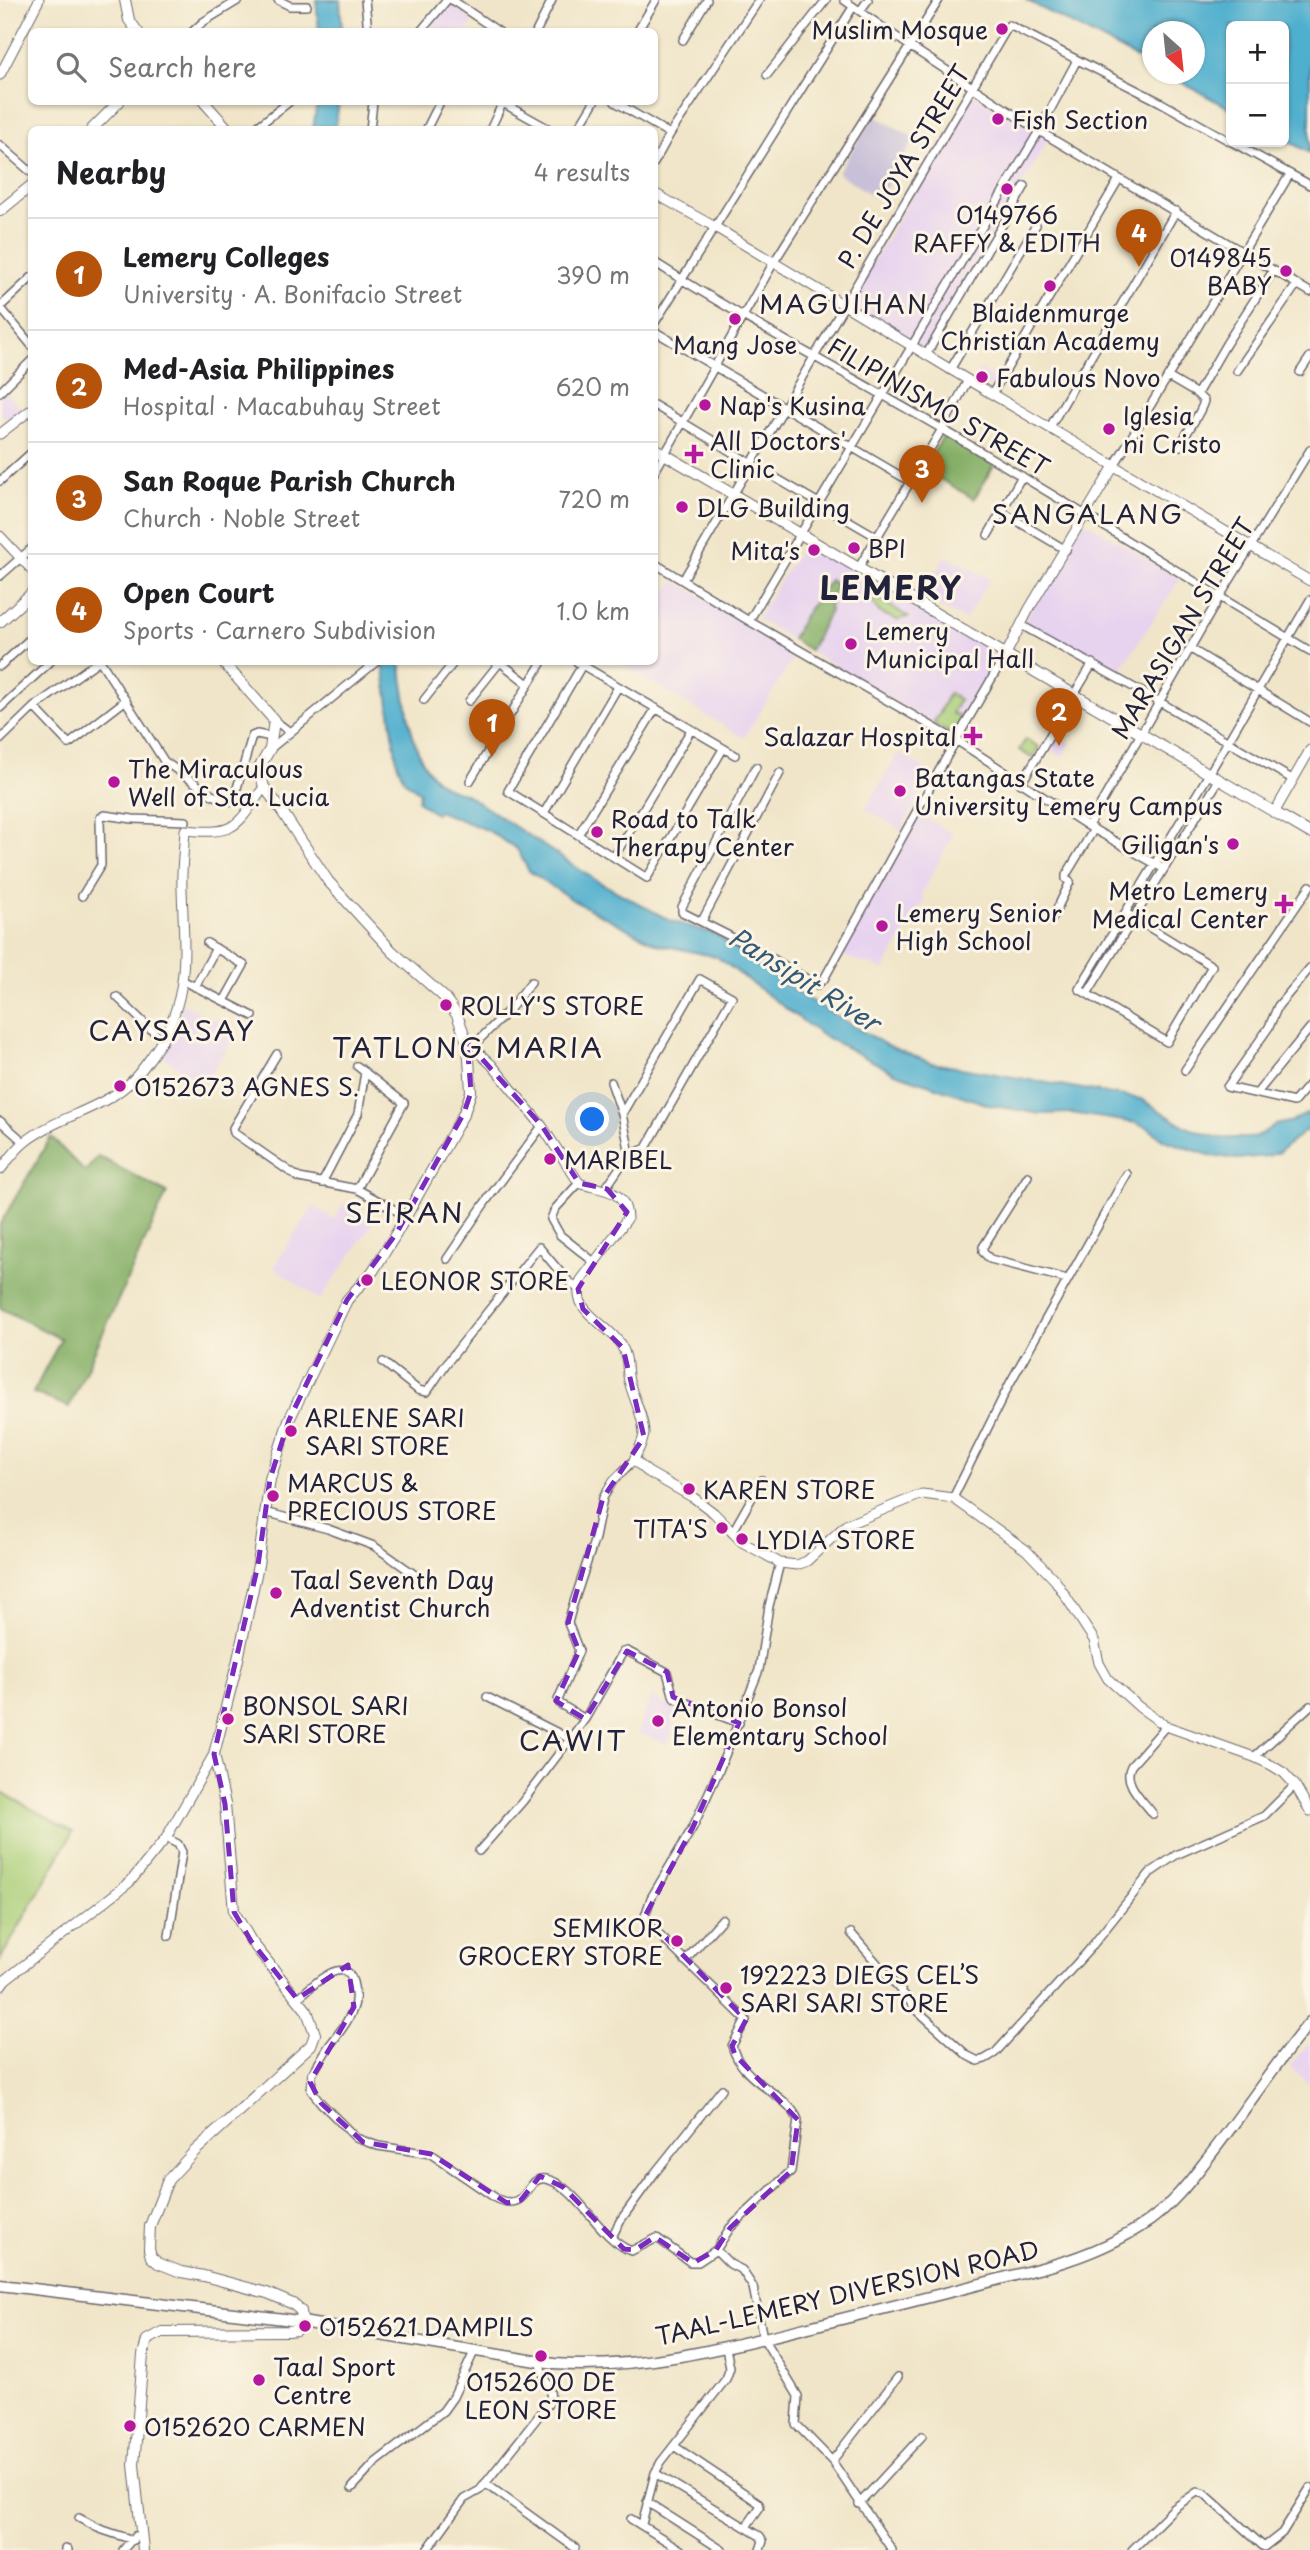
<!DOCTYPE html>
<html lang="en">
<head>
<meta charset="utf-8">
<style>
  :root { --surface:#fff; --page:#f6f6f6; --text:#202124; --muted:#757577; --line:#e0e0e0; --accent:#b45309 }
  body { margin:0; font-family:"Playpen Sans",sans-serif; background:var(--page); color:var(--text) }
  .controls { position:absolute; right:21px; top:21px; display:grid; overflow:hidden; border-radius:10px; box-shadow:0 2px 5px #0004 }
  .controls button { width:63px; height:63px; display:grid; place-items:center; padding:0; border:0; border-bottom:2px solid var(--line); background:var(--surface); color:var(--text); font:35px sans-serif }
  .compass { position:absolute; left:1142px; top:21px; width:63px; height:63px; border-radius:50%; background:var(--surface); box-shadow:0 2px 5px #0004; rotate:153deg }
  .you { position:absolute; left:593px; top:1120px; width:24px; height:24px; margin:-18px; border:5px solid #fff; border-radius:50%; background:#1a73e8; box-shadow:0 0 0 10px #1a73e833 }
  .badge { display:grid; place-items:center; width:46px; height:46px; border-radius:50%; background:var(--accent); color:#fff; font-size:23px; font-weight:700 }
  .pin { position:absolute; translate:-50% -58px; filter:drop-shadow(0 2px 4px #0008) }
  .pin::after { content:''; position:absolute; top:37px; width:24px; height:21px; background:inherit; clip-path:polygon(0 0,100% 0,50% 100%) }
  .list { margin:0; padding:0; list-style:none }
  h2 { display:flex; justify-content:space-between; align-items:center; height:91px; margin:0; padding:0 28px; font-size:30px }
  h2 small { font-size:23px; font-weight:400; color:var(--muted) }
  .list li { display:grid; grid-template-columns:46px 1fr auto; gap:21px; align-items:center; box-sizing:border-box; height:112px; padding:0 28px; border-top:2px solid var(--line) }
  .list b { display:block; font-size:26px; white-space:nowrap }
  .list p { margin:0; font-size:23px; white-space:nowrap; color:var(--muted) }
  .list em { font-size:23px; font-style:normal; color:var(--muted) }
  .icon { flex:none; width:38px; height:38px; fill:none; stroke:currentColor; stroke-width:2; stroke-linecap:round; stroke-linejoin:round }
  .map { position:relative; flex:none; width:1310px; height:2550px; overflow:hidden }
  .search { position:absolute; background:var(--surface); box-shadow:0 2px 5px #0004; left:28px; top:28px; width:630px; height:77px; display:flex; align-items:center; gap:18px; box-sizing:border-box; padding:0 24px; border-radius:10px; color:var(--muted); font-size:26px }
  .panel { position:absolute; background:var(--surface); box-shadow:0 2px 5px #0004; left:28px; top:126px; width:630px; height:539px; border-radius:10px }
  .map>svg:first-child { display:block }
</style>
</head>
<body>
<div class="map">
<svg width="1310" height="2550" viewBox="0 0 1310 2550">
  <rect width="100%" height="100%" fill="#fcf5e5"/>
  <filter id="ink" filterUnits="userSpaceOnUse"><feTurbulence type="fractalNoise" baseFrequency=".0143" numOctaves="2"/><feDisplacementMap in="SourceGraphic" scale="14" xChannelSelector="R" yChannelSelector="G"/><feConvolveMatrix kernelMatrix="1 2 1 2 8 2 1 2 1" color-interpolation-filters="sRGB"/></filter>
  <filter id="wash" filterUnits="userSpaceOnUse"><feTurbulence type="fractalNoise" baseFrequency=".00686" numOctaves="4" result="noise"/><feDisplacementMap in="SourceGraphic" scale="28" xChannelSelector="R" yChannelSelector="G"/><feGaussianBlur stdDeviation="1.57" result="paint"/><feColorMatrix in="noise" values="0 0 0 0 0 0 0 0 0 0 0 0 0 0 0 0 0 1.4 0 .05"/><feComposite in="paint" operator="in"/></filter>
  <g filter="url(#wash)">
    <rect width="100%" height="100%" fill="#f0e5c8"/>
    <path fill="#e7d2ef" d="M449,4L473,21L468,31L426,32Z
      M972,94L1048,140L925,351L849,303Z
      M981,369L995,381L992,386L988,387L974,378Z
      M4,391L24,412L11,424L0,412V395Z
      M1084,521L1180,579L1117,675L1024,622Z
      M805,541L1001,656L954,736L757,619Z
      M946,556L990,579L965,620L922,597Z
      M674,580L796,654L744,738L621,664L623,662H654L655,611Z
      M1056,735L1071,744L1062,757L1047,748Z
      M898,753L933,773L901,830L866,809Z
      M918,813L953,835L921,895L925,898L883,971L871,964L861,963L841,954Z
      M183,1004L237,1031L204,1085L158,1053L174,1030Z
      M343,1204L374,1222L320,1300L273,1267L313,1206L334,1219Z
      M651,1697L677,1709L669,1745L638,1733Z
      M1310,2042V2084L1289,2067Z"/>
    <path fill="#c8bfd8" d="M874,115L928,146L926,150L912,143L879,200L838,173Z"/>
    <path fill="#a8cd76" stroke="#657858" stroke-width="2" d="M872,595L908,617L897,620L880,613L872,602Z
      M949,693L960,700L952,713L965,720L958,734L954,736L933,723L941,712L940,711Z
      M1026,739L1039,747L1032,758L1019,750Z
      M0,1791L73,1832L0,1960Z"/>
    <path fill="#86b067" stroke="#546951" stroke-width="2" d="M944,435L994,465L974,499L923,469Z
      M830,580L837,585L829,607L830,611L810,650L792,639L804,616Z
      M51,1137L85,1172L98,1156L167,1193L69,1407L33,1393L61,1339L0,1308V1263L2,1257L0,1256V1224Z"/>
    <path fill="#4fafce" stroke="#386884" stroke-width="2" d="M316,0H340L342,31H319Z
      M1026,0H1310V153L1284,139V26H1231V109L1166,74H1194V32H1152V66Z
      M317,102H339L335,129H313Z
      M383,662H400C408,705 409,785 464,793L597,881L671,921L715,934L801,995L888,1046L932,1063L1141,1099L1186,1127L1219,1138H1250L1261,1134L1275,1125L1293,1121L1310,1112V1127L1279,1152L1268,1156L1237,1159L1209,1155L1164,1140L1147,1127L1136,1123L1071,1113L1041,1114L989,1105L895,1073L820,1034L717,957L657,944L574,901L529,871L517,849L487,830L438,811L435,814L418,801L420,792L404,780L397,763Z"/>
  </g>
  <g filter="url(#ink)">
    <g fill="none" stroke-linecap="round" stroke-linejoin="round">
      <defs>
        <path id="minor" d="M278,0L290,6H307
          M365,0L368,32
          M452,0L499,32
          M844,0L911,47L1039,131L1310,292
          M860,11L868,0
          M192,32L203,22L239,0
          M420,32L447,0
          M536,32L552,0
          M637,32L656,0
          M683,40L707,0
          M767,75L826,0
          M501,102L551,130
          M615,102L670,134
          M253,130L289,102
          M370,130L373,102
          M426,130L440,102
          M490,130L503,102
          M577,130L594,102
          M1232,142L1310,185
          M0,145L32,173
          M654,163L670,134L759,0
          M654,262C754,326 859,380 961,440C1078,509 1193,582 1310,651
          M0,307L32,346
          M0,307L32,277
          M654,324L853,7
          M654,331L911,482
          M926,355L1025,186
          M950,370L1036,225
          M1237,371L1297,284
          M1300,372L1310,357
          M1168,377L1197,394L1204,401C1201,414 1186,432 1180,446
          M0,392L32,360
          M992,394L1119,179
          M1197,394L1226,344L1273,271
          M654,405L750,463L877,537
          M1050,427L1176,211
          M1114,466L1290,174
          M654,473L774,262L939,0
          M0,481L32,452
          M1002,512L1066,550
          M988,535L1022,476
          M654,563L749,621L956,740L1088,826L1164,869
          M859,567L942,429L968,380
          M0,576L32,548
          M683,580L1009,25L1160,102L1231,142
          M749,621L1039,131L1077,60
          M1021,625L1160,702L1292,779
          M1191,649L1310,722
          M101,662L164,761L212,795L233,802L252,736L257,734L271,737
          M500,662L528,684
          M577,662L735,755
          M584,662L508,791L647,878L723,749
          M0,666L32,637
          M424,700L454,662
          M469,701L500,662
          M34,707L69,744L126,700
          M0,708L50,662
          M274,720L290,732
          M0,740L34,707L97,662
          M270,749L376,662
          M756,767L682,907V912L765,954L817,985L824,979L956,740L1006,654
          M470,781L542,662
          M1021,784L1093,663
          M544,813L618,687
          M1088,826L1219,598L1310,450
          M578,835L656,708
          M614,857L691,730
          M82,896L101,865L100,818L104,815L133,819L186,821
          M1126,913L1212,966L1167,1042L1079,989L1209,774L1310,600
          M702,921L780,773
          M1051,921L1070,882L1066,879V875L1094,829
          M207,943L244,965L224,1001
          M1310,968L1278,1006L1269,1027L1227,1087L1294,1102L1310,1083
          M182,980L253,1016
          M195,987L216,948
          M1087,994L1219,780
          M117,997L163,1041
          M472,1047L510,1009L531,982
          M277,1054L233,1128L234,1133L299,1178L357,1189L406,1216
          M1185,1070L1310,886
          M611,1082L622,1114L630,1154
          M1257,1093L1310,1028
          M0,1121L24,1142
          M1028,1176L983,1247V1252L990,1259L1067,1279
          M322,1183L358,1114L365,1072
          M579,1183L555,1209L551,1219L560,1235L594,1262
          M357,1189L404,1103L357,1066
          M605,1189L627,1157L646,1148L732,997L700,979L622,1114
          M447,1259L484,1204L542,1126
          M383,1362L418,1390L427,1392L446,1364L539,1247L565,1278L578,1289
          M953,1498L1010,1383L1127,1174
          M265,1512L328,1529L374,1546L414,1574
          M732,1533L762,1480
          M780,1563L769,1606L759,1670L720,1768L693,1827L651,1898L645,1916L648,1924L746,2020L732,2046C743,2085 788,2093 798,2120L791,2171L730,2228L716,2250L730,2264L742,2270L753,2287L763,2338L798,2396L796,2424L832,2461L892,2550
          M487,1697L570,1739
          M585,1719L560,1704L558,1700L579,1651L568,1623L572,1608L595,1538L603,1498L613,1481L634,1460
          M1254,1757L1310,1706
          M1153,1814C1143,1800 1122,1783 1131,1766L1166,1726
          M166,1838L178,1844L182,1852L169,1936
          M479,1851L523,1801L585,1719L623,1652L627,1651L667,1672L674,1698L739,1723
          M851,1933L919,2012L968,2056L978,2061L985,2059L995,2053L1088,1951L1150,1873L1176,1855L1264,1816L1295,1785
          M685,1961L722,1919
          M297,1999C309,1989 344,1952 353,1982C355,1991 357,2000 353,2009C348,2023 338,2034 329,2046C323,2055 318,2065 312,2074L311,2090L321,2103L356,2138L378,2146L431,2154L497,2199C530,2213 525,2175 546,2179C578,2186 598,2238 631,2251L657,2238L690,2262H698L716,2250
          M612,2237L620,2221L654,2174L722,2089
          M674,2446L759,2503L760,2507L746,2527
          M832,2461L898,2377
          M655,2473L760,2536L763,2541L760,2550
          M485,2483L575,2548
          M352,2488L375,2463L443,2411L453,2397L474,2352
          M647,2502L722,2550
          M859,2504L922,2436
          M79,2518L100,2529L133,2540
          M631,2519L681,2550
          M642,2524L655,2473L661,2462L726,2379L730,2368L726,2348
          M65,2549L68,2550
          M123,2550L135,2536
          M427,2550L464,2499L480,2490L549,2403C555,2387 540,2378 540,2362
          M1132,2550L1174,2508L1197,2492L1205,2494L1264,2547L1282,2533L1310,2488"/>
        <path id="tertiary" d="M0,75L39,0
          M654,193L715,227L968,380L1310,581
          M0,434L32,409
          M0,536L32,570
          M1006,654L1029,609L1114,466
          M1274,813L1310,750
          M467,1042L492,1065L542,1126L579,1183C601,1191 626,1187 627,1219L581,1280C569,1313 608,1322 621,1345C627,1354 627,1365 628,1376C631,1395 644,1415 644,1434C643,1443 637,1452 634,1460L648,1472L694,1498L714,1513L742,1542L780,1563L797,1565L807,1561L846,1525L922,1494L953,1498L1026,1550L1055,1580L1094,1640L1099,1663L1108,1679L1139,1707L1166,1726L1254,1757L1271,1765L1284,1773L1295,1785L1310,1811
          M0,1170C8,1161 15,1150 25,1142C51,1121 86,1113 114,1095C131,1084 139,1074 151,1057C192,1002 184,953 182,889C181,869 184,849 185,830C237,835 236,827 264,787
          M0,1987L5,1980L130,1882L166,1838L214,1754"/>
        <path id="secondary" d="M125,0L129,20L138,32
          M204,102L229,130
          M91,130L119,102
          M0,211L32,185
          M654,448L1310,833
          M0,622L32,593
          M143,2550L134,2465L143,2355L147,2340L162,2332L289,2331L296,2330L302,2321L301,2311L293,2304L267,2293L204,2276L181,2272L158,2263L151,2257L149,2249L150,2226L168,2180L195,2151L311,2045L315,2034L307,2011L251,1941L234,1912L225,1804L214,1754L237,1664L258,1565L270,1479L289,1420L347,1300L373,1271L396,1234L464,1113L471,1092L469,1058L467,1042L457,1015L444,997L392,951L328,881L277,804L264,787L259,768L270,749L274,720L223,662"/>
        <path id="primary" d="M0,2285L284,2319L554,2364C646,2370 733,2346 821,2324C898,2305 975,2286 1053,2265C1087,2255 1120,2241 1149,2221C1171,2205 1188,2184 1204,2163C1241,2117 1272,2067 1310,2022"/>
      </defs>
      <use href="#minor" stroke="#6a666c" stroke-width="10"/>
      <use href="#tertiary" stroke="#6a666c" stroke-width="11"/>
      <use href="#secondary" stroke="#6a666c" stroke-width="12"/>
      <use href="#primary" stroke="#6a666c" stroke-width="13"/>
      <use href="#minor" stroke="#fff" stroke-width="7"/>
      <use href="#tertiary" stroke="#fff" stroke-width="9"/>
      <use href="#secondary" stroke="#fff" stroke-width="10"/>
      <use href="#primary" stroke="#fff" stroke-width="10"/>
    </g>
  </g>
  <path fill="none" stroke="#7b2cbf" stroke-width="5" stroke-dasharray="14 9" stroke-linejoin="round" d="M467,1042L542,1126L579,1183L607,1189L627,1212L578,1289L583,1309L623,1348L644,1437L603,1498L568,1623L579,1651L556,1701L585,1719L627,1651L667,1672L673,1697L739,1723L693,1827L645,1916L746,2020L732,2046L735,2055L798,2120L791,2171L730,2228L716,2250L693,2263L655,2237L635,2250L624,2249L563,2187L540,2176L521,2200L507,2203L431,2154L363,2142L321,2103L310,2082L354,2007L348,1965L297,1999L251,1941L234,1912L225,1804L214,1754L258,1565L270,1479L289,1420L347,1300L396,1234L464,1113L471,1092Z"/>
  <g fill="#b5179e" stroke="#fcf5e5" stroke-width="2.5">
    <circle cx="1002" cy="29" r="7"/>
    <circle cx="998" cy="119" r="7"/>
    <circle cx="1007" cy="189" r="7"/>
    <circle cx="1286" cy="271" r="7"/>
    <circle cx="1050" cy="286" r="7"/>
    <circle cx="735" cy="319" r="7"/>
    <circle cx="982" cy="377" r="7"/>
    <circle cx="705" cy="405" r="7"/>
    <circle cx="1109" cy="429" r="7"/>
    <path d="M690.5 443.5h7v7h7v7h-7v7h-7v-7h-7v-7h7z"/>
    <circle cx="682" cy="507" r="7"/>
    <circle cx="854" cy="548" r="7"/>
    <circle cx="814" cy="550" r="7"/>
    <circle cx="851" cy="644" r="7"/>
    <path d="M969.5 725.5h7v7h7v7h-7v7h-7v-7h-7v-7h7z"/>
    <circle cx="114" cy="782" r="7"/>
    <circle cx="900" cy="791" r="7"/>
    <circle cx="597" cy="832" r="7"/>
    <circle cx="1233" cy="844" r="7"/>
    <path d="M1280.5 893.5h7v7h7v7h-7v7h-7v-7h-7v-7h7z"/>
    <circle cx="882" cy="926" r="7"/>
    <circle cx="446" cy="1005" r="7"/>
    <circle cx="120" cy="1086" r="7"/>
    <circle cx="550" cy="1159" r="7"/>
    <circle cx="367" cy="1280" r="7"/>
    <circle cx="291" cy="1431" r="7"/>
    <circle cx="689" cy="1489" r="7"/>
    <circle cx="273" cy="1496" r="7"/>
    <circle cx="722" cy="1528" r="7"/>
    <circle cx="742" cy="1539" r="7"/>
    <circle cx="276" cy="1593" r="7"/>
    <circle cx="228" cy="1719" r="7"/>
    <circle cx="658" cy="1721" r="7"/>
    <circle cx="677" cy="1941" r="7"/>
    <circle cx="726" cy="1988" r="7"/>
    <circle cx="305" cy="2326" r="7"/>
    <circle cx="541" cy="2356" r="7"/>
    <circle cx="259" cy="2380" r="7"/>
    <circle cx="130" cy="2426" r="7"/>
  </g>
  <g text-anchor="middle" dominant-baseline="central" stroke-width="6" stroke-linejoin="round" paint-order="stroke">
    <g font-size="24" fill="#22223b" stroke="#fcf5e5" text-anchor="start">
      <text x="988" y="29" text-anchor="end">Muslim Mosque</text>
      <text x="1012" y="119">Fish Section</text>
      <text x="1007" y="214" text-anchor="middle">0149766<tspan x="1007" dy="28">RAFFY &amp; EDITH</tspan></text>
      <text x="1272" y="257" text-anchor="end">0149845<tspan x="1272" dy="28">BABY</tspan></text>
      <text x="1050" y="312" text-anchor="middle">Blaidenmurge<tspan x="1050" dy="28">Christian Academy</tspan></text>
      <text x="735" y="344" text-anchor="middle">Mang Jose</text>
      <text x="996" y="377">Fabulous Novo</text>
      <text x="719" y="405">Nap's Kusina</text>
      <text x="1123" y="415">Iglesia<tspan x="1123" dy="28">ni Cristo</tspan></text>
      <text x="710" y="440">All Doctors'<tspan x="710" dy="28">Clinic</tspan></text>
      <text x="696" y="507">DLG Building</text>
      <text x="868" y="548">BPI</text>
      <text x="800" y="550" text-anchor="end">Mita's</text>
      <text x="865" y="630">Lemery<tspan x="865" dy="28">Municipal Hall</tspan></text>
      <text x="957" y="736" text-anchor="end">Salazar Hospital</text>
      <text x="128" y="768">The Miraculous<tspan x="128" dy="28">Well of Sta. Lucia</tspan></text>
      <text x="914" y="777">Batangas State<tspan x="914" dy="28">University Lemery Campus</tspan></text>
      <text x="611" y="818">Road to Talk<tspan x="611" dy="28">Therapy Center</tspan></text>
      <text x="1219" y="844" text-anchor="end">Giligan's</text>
      <text x="1268" y="890" text-anchor="end">Metro Lemery<tspan x="1268" dy="28">Medical Center</tspan></text>
      <text x="896" y="912">Lemery Senior<tspan x="896" dy="28">High School</tspan></text>
      <text x="460" y="1005">ROLLY'S STORE</text>
      <text x="134" y="1086">0152673 AGNES S.</text>
      <text x="564" y="1159">MARIBEL</text>
      <text x="381" y="1280">LEONOR STORE</text>
      <text x="305" y="1417">ARLENE SARI<tspan x="305" dy="28">SARI STORE</tspan></text>
      <text x="287" y="1482">MARCUS &amp;<tspan x="287" dy="28">PRECIOUS STORE</tspan></text>
      <text x="703" y="1489">KAREN STORE</text>
      <text x="708" y="1528" text-anchor="end">TITA'S</text>
      <text x="756" y="1539">LYDIA STORE</text>
      <text x="290" y="1579">Taal Seventh Day<tspan x="290" dy="28">Adventist Church</tspan></text>
      <text x="242" y="1705">BONSOL SARI<tspan x="242" dy="28">SARI STORE</tspan></text>
      <text x="672" y="1707">Antonio Bonsol<tspan x="672" dy="28">Elementary School</tspan></text>
      <text x="663" y="1927" text-anchor="end">SEMIKOR<tspan x="663" dy="28">GROCERY STORE</tspan></text>
      <text x="740" y="1974">192223 DIEGS CEL’S<tspan x="740" dy="28">SARI SARI STORE</tspan></text>
      <text x="319" y="2326">0152621 DAMPILS</text>
      <text x="273" y="2366">Taal Sport<tspan x="273" dy="28">Centre</tspan></text>
      <text x="541" y="2381" text-anchor="middle">0152600 DE<tspan x="541" dy="28">LEON STORE</tspan></text>
      <text x="144" y="2426">0152620 CARMEN</text>
    </g>
    <g font-size="24" fill="#22223b" stroke="#fcf5e5">
      <text transform="translate(903 166) rotate(-59)">P. DE JOYA STREET</text>
      <text transform="translate(939 406) rotate(30)">FILIPINISMO STREET</text>
      <text transform="translate(1182 628) rotate(-59)">MARASIGAN STREET</text>
      <text transform="translate(847 2292) rotate(-13)">TAAL-LEMERY DIVERSION ROAD</text>
    </g>
    <g font-size="26" letter-spacing="2" fill="#22223b" stroke="#fcf5e5">
      <text x="844" y="303">MAGUIHAN</text>
      <text x="1088" y="513">SANGALANG</text>
    </g>
    <g font-size="26" font-style="italic" fill="#345a76" stroke="#fcf5e5">
      <text transform="translate(805 979) rotate(32)">Pansipit River</text>
    </g>
    <g font-size="28" letter-spacing="2" fill="#22223b" stroke="#fcf5e5">
      <text x="172" y="1029">CAYSASAY</text>
      <text x="468" y="1046">TATLONG MARIA</text>
      <text x="405" y="1211">SEIRAN</text>
      <text x="573" y="1739">CAWIT</text>
    </g>
    <g font-size="32" font-weight="bold" letter-spacing="2" fill="#22223b" stroke="#fcf5e5">
      <text x="891" y="587">LEMERY</text>
    </g>
  </g>
</svg>
<div class="controls">
<button>+</button>
<button>−</button>
</div>
<svg class="compass" viewBox="-18 -18 36 36"><path d="M0-13l5 13h-10z" fill="#e53935"/><path d="M0 13l5-13h-10z" fill="#757577"/></svg>
<div class="you"></div>
<div class="pin badge" style="left:492px;top:757px">1</div>
<div class="pin badge" style="left:1059px;top:746px">2</div>
<div class="pin badge" style="left:922px;top:503px">3</div>
<div class="pin badge" style="left:1139px;top:267px">4</div>
<div class="search"><svg class="icon" aria-label="search" viewBox="0 0 24 24"><circle cx="10" cy="10" r="6"/><path d="M15 15l6 6"/></svg>Search here</div>
<section class="panel">
<h2>Nearby<small>4 results</small></h2>
<ul class="list">
<li><span class="badge">1</span><div><b>Lemery Colleges</b><p>University · A. Bonifacio Street</p></div><em>390 m</em></li>
<li><span class="badge">2</span><div><b>Med-Asia Philippines</b><p>Hospital · Macabuhay Street</p></div><em>620 m</em></li>
<li><span class="badge">3</span><div><b>San Roque Parish Church</b><p>Church · Noble Street</p></div><em>720 m</em></li>
<li><span class="badge">4</span><div><b>Open Court</b><p>Sports · Carnero Subdivision</p></div><em>1.0 km</em></li>
</ul>
</section>
</div>
</body>
</html>
